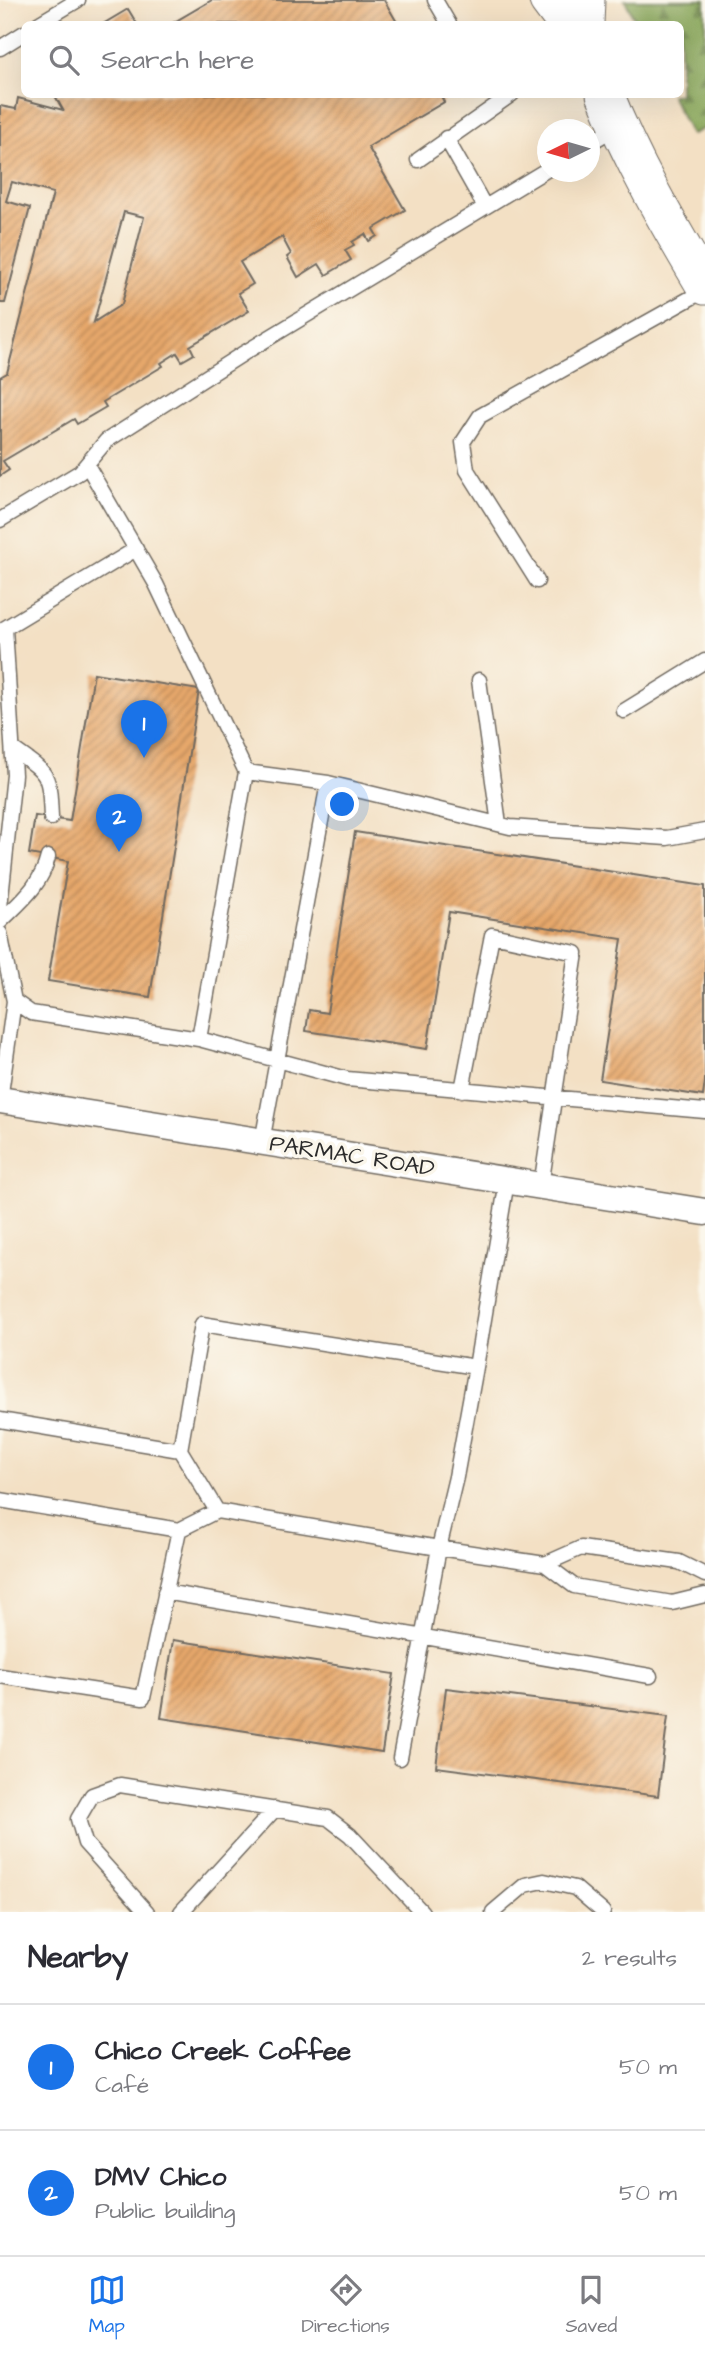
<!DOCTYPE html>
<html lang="en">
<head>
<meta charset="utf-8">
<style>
  :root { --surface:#fff; --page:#f7f7f7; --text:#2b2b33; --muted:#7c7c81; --line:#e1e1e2; --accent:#1a73e8 }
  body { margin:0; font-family:"Architects Daughter",sans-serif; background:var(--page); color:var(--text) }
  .compass { position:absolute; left:537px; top:119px; width:63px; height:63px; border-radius:50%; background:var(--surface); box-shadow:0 7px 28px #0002; rotate:265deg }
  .you { position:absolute; left:343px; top:805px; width:24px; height:24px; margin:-18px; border:5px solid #fff; border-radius:50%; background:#1a73e8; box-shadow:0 0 0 10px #1a73e833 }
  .badge { display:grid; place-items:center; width:46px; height:46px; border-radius:50%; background:var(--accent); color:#fff; font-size:23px; font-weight:700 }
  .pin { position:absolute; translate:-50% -58px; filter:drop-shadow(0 2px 4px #0008) }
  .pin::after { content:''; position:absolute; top:37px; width:24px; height:21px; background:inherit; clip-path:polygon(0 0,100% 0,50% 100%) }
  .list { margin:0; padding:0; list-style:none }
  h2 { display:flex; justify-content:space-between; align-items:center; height:91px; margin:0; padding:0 28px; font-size:30px }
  h2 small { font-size:23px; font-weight:400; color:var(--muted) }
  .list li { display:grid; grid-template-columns:46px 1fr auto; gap:21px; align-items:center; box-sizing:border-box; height:126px; padding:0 28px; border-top:2px solid var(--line) }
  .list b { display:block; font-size:26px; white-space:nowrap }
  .list p { margin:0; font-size:23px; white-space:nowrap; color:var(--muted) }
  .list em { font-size:23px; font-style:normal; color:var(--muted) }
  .icon { flex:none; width:38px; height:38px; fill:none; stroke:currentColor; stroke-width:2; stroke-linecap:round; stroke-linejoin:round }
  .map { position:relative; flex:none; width:705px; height:1912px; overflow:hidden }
  .search { position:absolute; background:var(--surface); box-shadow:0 7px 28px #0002; left:21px; right:21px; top:21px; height:77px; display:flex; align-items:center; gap:18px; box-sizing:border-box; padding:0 24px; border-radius:10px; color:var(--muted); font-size:26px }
  .sheet { height:343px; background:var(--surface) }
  nav { display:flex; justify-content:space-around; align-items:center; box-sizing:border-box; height:98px; border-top:2px solid var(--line); background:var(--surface); font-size:19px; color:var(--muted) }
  nav a { display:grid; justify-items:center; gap:4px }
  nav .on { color:var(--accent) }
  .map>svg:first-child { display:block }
</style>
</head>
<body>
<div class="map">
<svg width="705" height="1912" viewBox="0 0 705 1912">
  <defs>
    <pattern id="forest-firs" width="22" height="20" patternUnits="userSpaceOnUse" patternTransform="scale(1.75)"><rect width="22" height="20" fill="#88a65a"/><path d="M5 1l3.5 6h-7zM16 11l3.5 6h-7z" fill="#6f874b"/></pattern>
    <pattern id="building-hatch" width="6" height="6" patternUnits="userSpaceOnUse" patternTransform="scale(1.75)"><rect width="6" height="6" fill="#e6a76b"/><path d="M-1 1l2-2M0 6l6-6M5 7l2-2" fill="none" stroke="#bb8858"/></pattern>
  </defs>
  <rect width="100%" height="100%" fill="#fbf7ec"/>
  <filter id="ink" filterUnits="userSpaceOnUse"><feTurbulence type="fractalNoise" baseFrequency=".0143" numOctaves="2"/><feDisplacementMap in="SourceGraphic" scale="14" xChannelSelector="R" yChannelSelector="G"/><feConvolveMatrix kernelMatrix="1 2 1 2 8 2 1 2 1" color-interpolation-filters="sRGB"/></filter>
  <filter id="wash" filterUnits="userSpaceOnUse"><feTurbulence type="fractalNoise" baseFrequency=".00686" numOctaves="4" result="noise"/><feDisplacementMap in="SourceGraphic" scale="28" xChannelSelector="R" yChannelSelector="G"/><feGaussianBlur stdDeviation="1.57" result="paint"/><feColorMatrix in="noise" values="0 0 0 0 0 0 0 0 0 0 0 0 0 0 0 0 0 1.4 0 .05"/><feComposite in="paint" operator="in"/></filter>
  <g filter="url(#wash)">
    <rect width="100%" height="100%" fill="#f3e0c4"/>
    <path fill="url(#forest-firs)" stroke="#5a6842" stroke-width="2" d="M625,0H705V128L691,135L671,95L680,94V24H637Z"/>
    <g id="blocks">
      <path fill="url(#building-hatch)" fill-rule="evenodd" d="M212,0H384L398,24H171Z
        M128,9L137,24H103Z
        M54,94H440L444,102L368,147L405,210L373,229L377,236L369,241L365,234L352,242L354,245L345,250L351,260L326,275L319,264L298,277L287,257L291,254L282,237L240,262L253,284L238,293L249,311L190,346L194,354L182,361L177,353L161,363L163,366L103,402L106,407L77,424L74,419L3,461L9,470L0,476V377L7,373L53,193L12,182L6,201L30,208L5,303H0V106L16,109L18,98L63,110ZM124,212L144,217L122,304L94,322Z
        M94,673L199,690L150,997L48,981L68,861L29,854L35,816L70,821Z
        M355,832L705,886V1082L703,1096L600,1080L622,939L449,912L427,1049L306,1031L309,1010L327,1013Z
        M173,1640L394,1674L382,1752L161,1718Z
        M446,1688L668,1716L658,1796L436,1767Z"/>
    </g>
  </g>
  <g filter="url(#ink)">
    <use href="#blocks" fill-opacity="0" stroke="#716a61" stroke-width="2"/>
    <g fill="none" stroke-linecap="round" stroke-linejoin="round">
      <defs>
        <path id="lane" d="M435,0L449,24
          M38,24L78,0
          M0,48L24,33
          M446,138L485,207
          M590,143L618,126
          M418,160L512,94
          M87,465L156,584L246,772L328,783L510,827L667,838L705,831
          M0,520L80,472L106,441L244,353L548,169
          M537,581L467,470L463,442L480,416L705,290
          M479,680L499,824
          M624,711L705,661
          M13,749C50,775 49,773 51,818
          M246,772L199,1039L347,1079L705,1111
          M0,907L14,775L5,628L136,549
          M0,922C20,902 41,886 48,857
          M0,933L14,1001L0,1100
          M14,1001L31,1013L199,1039
          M462,1090L492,935L576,953L541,1186
          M262,1142L328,783
          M476,1367L507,1181
          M0,1420L180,1450L202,1324L476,1367L456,1477L439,1548L545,1564
          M180,1450L217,1511L439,1548L400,1758
          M0,1500L179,1530L217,1511
          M705,1575L679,1562L581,1548L545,1564L574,1586L672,1603L705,1595
          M165,1592L650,1676
          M0,1676L143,1698L179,1530
          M147,1912L85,1843L78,1819L92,1795L120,1785L328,1818L350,1835L422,1912
          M181,1912L275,1809
          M493,1912L525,1885L544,1881L575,1888L603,1912"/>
        <path id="street" d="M0,1100L705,1212"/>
        <path id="secondary" d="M548,0L566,24
          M585,24L586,0
          M605,94C632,162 668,224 705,286"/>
      </defs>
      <use href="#lane" stroke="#716a61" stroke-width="17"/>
      <use href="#street" stroke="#716a61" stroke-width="29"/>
      <use href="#secondary" stroke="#716a61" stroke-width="39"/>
      <use href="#lane" stroke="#fff" stroke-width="14"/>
      <use href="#street" stroke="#fff" stroke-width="26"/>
      <use href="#secondary" stroke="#fff" stroke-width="37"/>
    </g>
  </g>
  <g text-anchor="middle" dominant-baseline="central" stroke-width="7" stroke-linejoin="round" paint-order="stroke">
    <g font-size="23" fill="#2b2b2b" stroke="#fbf7ec">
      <text transform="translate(352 1156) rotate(9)">PARMAC ROAD</text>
    </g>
  </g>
</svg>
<svg class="compass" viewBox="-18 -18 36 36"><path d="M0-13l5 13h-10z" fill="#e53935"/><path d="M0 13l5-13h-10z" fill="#7c7c81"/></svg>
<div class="you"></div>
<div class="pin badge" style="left:144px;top:758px">1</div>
<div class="pin badge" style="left:119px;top:852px">2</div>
<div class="search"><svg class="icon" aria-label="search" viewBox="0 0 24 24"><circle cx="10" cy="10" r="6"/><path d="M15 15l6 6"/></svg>Search here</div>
</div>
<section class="sheet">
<h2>Nearby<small>2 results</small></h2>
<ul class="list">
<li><span class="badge">1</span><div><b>Chico Creek Coffee</b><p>Café</p></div><em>50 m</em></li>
<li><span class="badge">2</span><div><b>DMV Chico</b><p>Public building</p></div><em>50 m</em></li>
</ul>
</section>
<nav>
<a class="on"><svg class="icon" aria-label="map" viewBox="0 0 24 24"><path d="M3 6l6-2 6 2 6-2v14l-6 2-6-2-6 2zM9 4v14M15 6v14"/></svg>Map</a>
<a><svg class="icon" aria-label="directions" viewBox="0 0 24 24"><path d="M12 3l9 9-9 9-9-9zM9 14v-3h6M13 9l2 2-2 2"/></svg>Directions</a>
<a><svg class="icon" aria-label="saved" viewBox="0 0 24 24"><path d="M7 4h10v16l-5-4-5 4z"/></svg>Saved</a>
</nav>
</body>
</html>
